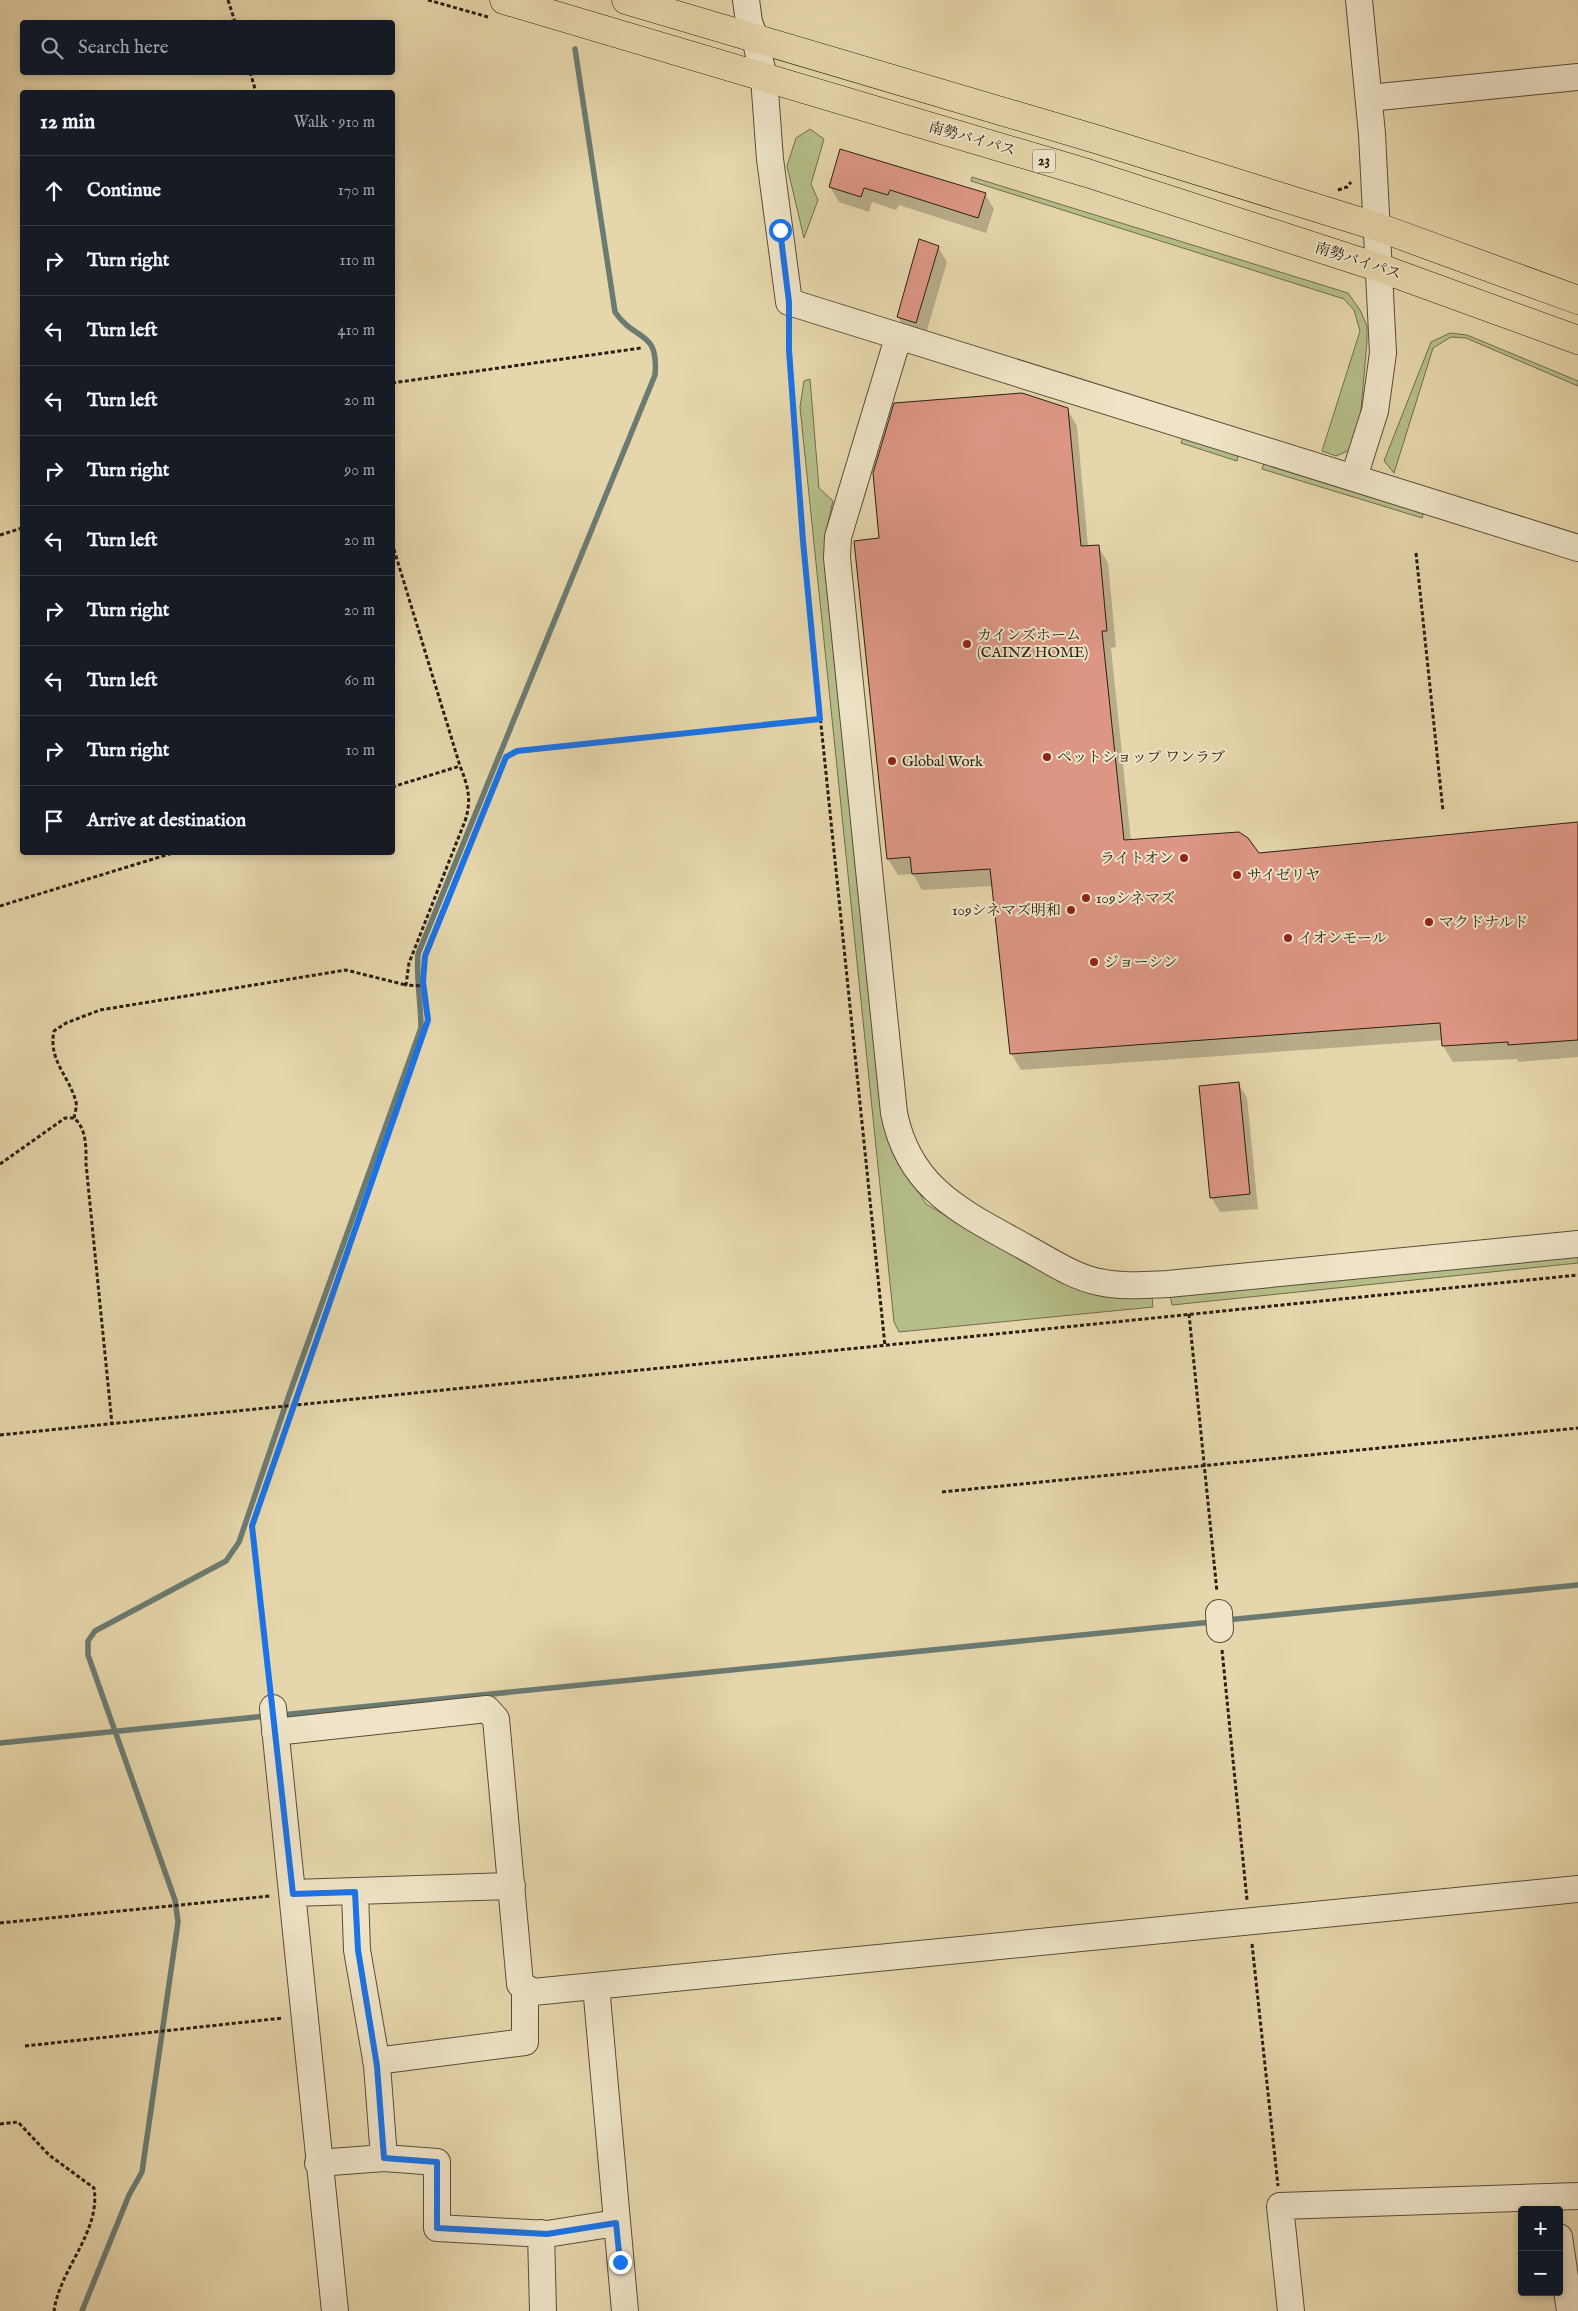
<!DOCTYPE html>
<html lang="en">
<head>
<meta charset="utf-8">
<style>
  :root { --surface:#171b24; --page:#242831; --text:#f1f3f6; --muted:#9ea1a6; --line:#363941 }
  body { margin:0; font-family:"IM FELL English","Noto Serif JP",serif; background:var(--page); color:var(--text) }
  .controls { position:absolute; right:15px; bottom:15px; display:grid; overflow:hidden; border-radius:5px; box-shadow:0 2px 8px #0003 }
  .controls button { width:45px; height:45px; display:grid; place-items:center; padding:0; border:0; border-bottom:1px solid var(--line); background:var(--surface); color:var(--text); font:25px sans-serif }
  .stop { position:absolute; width:15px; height:15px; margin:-11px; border:4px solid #1a73e8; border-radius:50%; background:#fff }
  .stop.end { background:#1a73e8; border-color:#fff; box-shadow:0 1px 5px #0008 }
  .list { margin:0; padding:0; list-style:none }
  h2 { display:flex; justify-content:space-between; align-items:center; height:65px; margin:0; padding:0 20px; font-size:21px }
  h2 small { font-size:16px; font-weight:400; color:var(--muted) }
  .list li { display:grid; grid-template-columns:32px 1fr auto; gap:15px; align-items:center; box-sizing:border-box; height:70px; padding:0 20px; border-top:1px solid var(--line) }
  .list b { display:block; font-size:19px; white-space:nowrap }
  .list em { font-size:16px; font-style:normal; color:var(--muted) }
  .icon { flex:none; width:28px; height:28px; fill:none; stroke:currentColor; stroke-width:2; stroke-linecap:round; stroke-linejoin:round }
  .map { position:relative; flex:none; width:1578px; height:2311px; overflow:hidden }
  .search { position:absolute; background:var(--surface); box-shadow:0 2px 8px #0003; left:20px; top:20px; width:375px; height:55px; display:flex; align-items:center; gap:12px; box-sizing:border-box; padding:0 18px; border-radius:5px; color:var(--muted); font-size:19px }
  .panel { position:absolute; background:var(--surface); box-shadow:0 2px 8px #0003; left:20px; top:90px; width:375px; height:765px; border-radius:5px }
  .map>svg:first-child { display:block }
</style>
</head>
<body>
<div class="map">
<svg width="1578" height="2311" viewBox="0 0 1578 2311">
  <rect width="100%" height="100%" fill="#e6d6ab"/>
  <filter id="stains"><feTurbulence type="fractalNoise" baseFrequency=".004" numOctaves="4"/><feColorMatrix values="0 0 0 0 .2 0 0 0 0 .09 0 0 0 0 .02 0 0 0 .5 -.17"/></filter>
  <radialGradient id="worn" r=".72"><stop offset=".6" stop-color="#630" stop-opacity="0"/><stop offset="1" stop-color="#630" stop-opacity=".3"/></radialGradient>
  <path fill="#b5be89" stroke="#706e4e" d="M810,129L824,139L811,184L818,200L804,238L787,166L796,138Z
    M972,177L1348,293L1360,310L1367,326V341L1360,421L1350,450L1336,456L1322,451L1360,331L1354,310L1344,299L971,181Z
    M1450,333L1467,335L1578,381V386L1466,338L1451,337L1433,348L1394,473L1384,461L1431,342Z
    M810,379L819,488L833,501L825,536L883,1123L894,1153L926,1204L1030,1265L1087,1291L1152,1297L1153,1307L899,1332L894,1322L800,407L804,381Z
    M1183,437L1238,455L1237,461L1181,443Z
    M1264,463L1424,512L1422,518L1262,469Z
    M1578,1256V1263L1172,1305L1170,1295Z"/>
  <path fill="#0003" d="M841,151L985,194L994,209L986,233L899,205L896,210L872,202L869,212L839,202L830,187Z
    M938,247L947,262L925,337L907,332L898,317Z
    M1067,409L1077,426L1088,547L1098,546L1108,563L1116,647L1111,648L1131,841L1259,854L1578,824V1057L1519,1062L1517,1059L1453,1062L1443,1046V1040L1021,1070L1011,1053L993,886L922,890L913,874L898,875L888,859L880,539Z
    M1238,1083L1247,1098L1258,1209L1220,1212L1211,1197Z"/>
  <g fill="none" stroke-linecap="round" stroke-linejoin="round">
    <path stroke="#6b7b72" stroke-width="5.5" d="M1226,1620L1578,1585
      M281,1715L1212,1622
      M0,1743L267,1716
      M82,2311L129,2195L142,2172L178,1922L175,1900L88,1655V1641L95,1631L226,1561L239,1542L289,1395L421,1028C421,1003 416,979 418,954L655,375C659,329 635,342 615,312L575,49"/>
  </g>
  <path fill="#dc9683" stroke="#2a1f14" d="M840,149L986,193L978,218L890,190L888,195L864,188L861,197L829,187Z
    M919,239L939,246L916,323L897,317Z
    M1022,393L1068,408L1081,546L1099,545L1107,631H1102L1124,840L1239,832L1248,838L1259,853L1578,822V1040L1508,1045V1042L1442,1046L1440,1023L1010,1054L990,869L912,874L910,857L887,859L854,541L879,538L873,473L894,403Z
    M1239,1082L1250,1194L1210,1198L1199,1086Z"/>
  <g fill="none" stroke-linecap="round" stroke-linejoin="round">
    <defs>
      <path id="minor" d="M746,0L749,22L755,38L764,78L770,159L789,302L1578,548
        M1369,98L1578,77
        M898,338L838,537L837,558L894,1113C909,1189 962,1212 1023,1246C1047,1259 1073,1277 1099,1282C1122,1287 1144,1285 1168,1284L1578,1244
        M1354,477L1375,411L1383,353L1372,134L1359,0
        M1219,1613L1220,1629
        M273,1708L335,2311
        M275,1732L487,1709L496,1719L520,1984L533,1992L1578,1889
        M293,1893L512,1886
        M596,1986L625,2311
        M376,2061L525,2042V1987
        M384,2158L437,2162V2228L547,2234L616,2223
        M318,2163L384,2158L377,2065L357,1950L355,1892
        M541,2233L543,2311
        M1559,2237L1570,2311
        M1291,2311L1280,2206L1578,2196"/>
      <path id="highway" d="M504,0L1087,173L1380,268L1578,340
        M626,0L1099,140L1378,227L1578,300"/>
    </defs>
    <use href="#minor" stroke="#594d3a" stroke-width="28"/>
    <use href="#highway" stroke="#2a1f14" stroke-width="29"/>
    <path stroke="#2a1f14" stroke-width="3" stroke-dasharray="4 2.5" stroke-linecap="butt" d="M228,0L235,22
      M428,0L488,17
      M250,72L256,92
      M1338,190L1347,187L1351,182
      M789,324V350L806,579L885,1346
      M392,383L641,348
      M0,535L22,528
      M392,543L460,766C468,786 472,800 465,821L409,963L406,985L423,986
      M1416,553L1443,811
      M392,787L460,766
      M0,906L176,852
      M74,1118C75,1113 77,1106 76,1102C69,1075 48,1061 54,1031L66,1023L100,1010L346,970L406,985
      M0,1164L65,1118H74C87,1129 86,1148 86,1164L112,1424
      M1189,1314L1217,1592
      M0,1435L1578,1275
      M942,1492L1578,1428
      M1222,1650L1247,1900
      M270,1687L252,1526L428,1020L423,982L425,956L506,757L517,751L820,719
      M0,1923L270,1896
      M1252,1944L1278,2186
      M25,2046L283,2018
      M0,2124L18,2122L49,2155L94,2188C101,2232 60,2268 54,2311"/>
    <use href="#minor" stroke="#efe4c8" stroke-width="26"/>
    <use href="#highway" stroke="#e6d6ab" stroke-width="28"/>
  </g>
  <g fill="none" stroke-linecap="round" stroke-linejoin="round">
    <path stroke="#1a73e8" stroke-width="6" d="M620,2262L616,2223L547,2234L437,2228V2162L384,2158L377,2066L358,1950L355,1892L293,1894L252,1526L428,1020L423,982L425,956L506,757L517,751L820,719L803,541L789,350V302L780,230"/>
  </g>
  <g fill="#8f2418" stroke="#efe4c8" stroke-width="2">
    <circle cx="967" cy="644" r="5"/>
    <circle cx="1047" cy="757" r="5"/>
    <circle cx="892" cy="761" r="5"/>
    <circle cx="1184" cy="858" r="5"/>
    <circle cx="1237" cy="875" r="5"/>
    <circle cx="1086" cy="898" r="5"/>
    <circle cx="1071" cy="910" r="5"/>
    <circle cx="1429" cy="922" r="5"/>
    <circle cx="1288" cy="938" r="5"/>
    <circle cx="1094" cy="962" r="5"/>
  </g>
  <g text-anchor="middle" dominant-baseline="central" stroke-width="4" stroke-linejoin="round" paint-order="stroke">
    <rect fill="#efe4c8" stroke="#655a4a" stroke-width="1" x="1033" y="149.5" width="22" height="23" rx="4"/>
    <g font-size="14" font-weight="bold" fill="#2a1f14">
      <text x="1044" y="161">23</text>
    </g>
    <g font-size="15" fill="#2a1f14" stroke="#efe4c8">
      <text transform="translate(972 139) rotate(16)">南勢バイパス</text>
      <text transform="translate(1358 261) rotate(18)">南勢バイパス</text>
    </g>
    <g font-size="15" fill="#2a1f14" stroke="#efe4c8" text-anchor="start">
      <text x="977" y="635">カインズホーム<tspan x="977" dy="17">(CAINZ HOME)</tspan></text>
      <text x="1057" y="757">ペットショップ ワンラブ</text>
      <text x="902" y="761">Global Work</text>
      <text x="1174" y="858" text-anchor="end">ライトオン</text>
      <text x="1247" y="875">サイゼリヤ</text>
      <text x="1096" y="898">109シネマズ</text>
      <text x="1061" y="910" text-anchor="end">109シネマズ明和</text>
      <text x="1439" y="922">マクドナルド</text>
      <text x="1298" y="938">イオンモール</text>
      <text x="1104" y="962">ジョーシン</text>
    </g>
  </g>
  <rect width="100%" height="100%" filter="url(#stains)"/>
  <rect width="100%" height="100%" fill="url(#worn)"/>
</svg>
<div class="controls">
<button>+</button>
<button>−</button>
</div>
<div class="stop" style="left:780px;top:230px"></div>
<div class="stop end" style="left:620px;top:2262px"></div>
<div class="search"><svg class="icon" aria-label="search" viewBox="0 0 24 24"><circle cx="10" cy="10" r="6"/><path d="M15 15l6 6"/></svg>Search here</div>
<section class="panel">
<h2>12 min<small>Walk · 910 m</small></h2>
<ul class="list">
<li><svg class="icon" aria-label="ahead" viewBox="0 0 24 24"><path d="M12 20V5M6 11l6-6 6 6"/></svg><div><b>Continue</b></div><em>170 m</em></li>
<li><svg class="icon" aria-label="right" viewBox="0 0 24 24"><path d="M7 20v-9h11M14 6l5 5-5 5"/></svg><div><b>Turn right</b></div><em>110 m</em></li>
<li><svg class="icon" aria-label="left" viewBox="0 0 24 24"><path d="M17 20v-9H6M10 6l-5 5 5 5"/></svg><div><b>Turn left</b></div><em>410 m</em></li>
<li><svg class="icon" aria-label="left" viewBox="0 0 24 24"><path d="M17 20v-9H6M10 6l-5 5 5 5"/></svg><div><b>Turn left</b></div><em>20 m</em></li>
<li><svg class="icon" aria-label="right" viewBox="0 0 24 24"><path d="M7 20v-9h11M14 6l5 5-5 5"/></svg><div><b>Turn right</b></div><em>90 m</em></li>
<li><svg class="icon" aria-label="left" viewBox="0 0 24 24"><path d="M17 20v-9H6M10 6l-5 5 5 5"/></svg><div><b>Turn left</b></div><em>20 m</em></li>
<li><svg class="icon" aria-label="right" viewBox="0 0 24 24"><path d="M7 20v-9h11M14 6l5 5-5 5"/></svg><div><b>Turn right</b></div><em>20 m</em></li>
<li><svg class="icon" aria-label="left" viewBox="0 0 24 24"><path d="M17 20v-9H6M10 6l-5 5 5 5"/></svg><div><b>Turn left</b></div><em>60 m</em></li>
<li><svg class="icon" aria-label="right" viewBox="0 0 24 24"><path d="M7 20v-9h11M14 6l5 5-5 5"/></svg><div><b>Turn right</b></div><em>10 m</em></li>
<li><svg class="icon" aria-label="arrive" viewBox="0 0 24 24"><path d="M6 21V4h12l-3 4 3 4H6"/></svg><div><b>Arrive at destination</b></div></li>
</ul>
</section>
</div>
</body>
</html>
